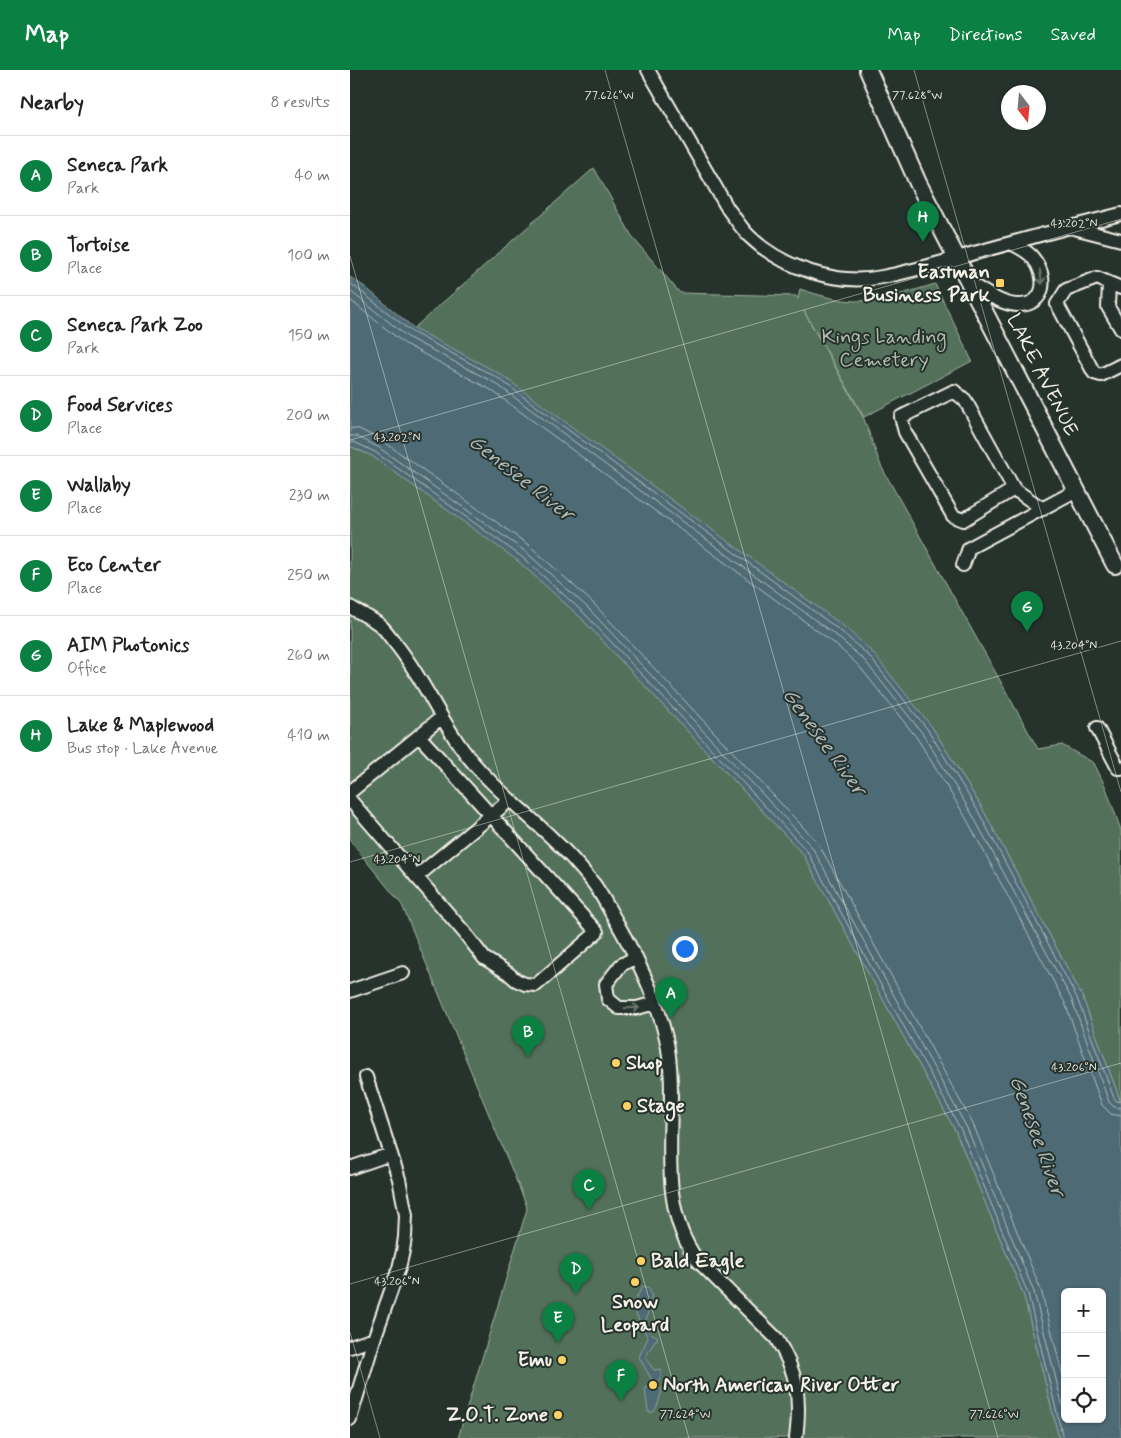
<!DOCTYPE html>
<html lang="en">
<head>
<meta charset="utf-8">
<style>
  :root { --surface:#fff; --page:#f2f2f2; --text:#222; --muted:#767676; --line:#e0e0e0; --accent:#0b8043 }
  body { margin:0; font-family:Mynerve,sans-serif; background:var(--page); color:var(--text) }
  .controls { position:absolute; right:15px; bottom:15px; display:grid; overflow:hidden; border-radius:8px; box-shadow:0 1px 4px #0004 }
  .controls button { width:45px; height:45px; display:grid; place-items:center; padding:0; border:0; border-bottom:1px solid var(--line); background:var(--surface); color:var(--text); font:25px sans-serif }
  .compass { position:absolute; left:651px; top:15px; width:45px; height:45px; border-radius:50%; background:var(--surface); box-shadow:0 1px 4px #0004; rotate:164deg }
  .you { position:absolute; left:334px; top:878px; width:18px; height:18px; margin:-12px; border:4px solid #fff; border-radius:50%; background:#1a73e8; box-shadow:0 0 0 8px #1a73e833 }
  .badge { display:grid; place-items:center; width:32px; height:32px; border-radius:50%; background:var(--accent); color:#fff; font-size:16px; font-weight:700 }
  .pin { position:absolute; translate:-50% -41px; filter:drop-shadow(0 1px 2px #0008) }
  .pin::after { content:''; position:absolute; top:26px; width:18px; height:15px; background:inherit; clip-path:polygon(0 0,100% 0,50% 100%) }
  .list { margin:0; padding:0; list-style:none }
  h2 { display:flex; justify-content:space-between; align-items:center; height:65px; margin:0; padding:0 20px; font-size:21px }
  h2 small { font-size:16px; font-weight:400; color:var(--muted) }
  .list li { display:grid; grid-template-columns:32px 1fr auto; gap:15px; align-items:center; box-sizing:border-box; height:80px; padding:0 20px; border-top:1px solid var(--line) }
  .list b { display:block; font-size:19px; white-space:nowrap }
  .list p { margin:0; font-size:16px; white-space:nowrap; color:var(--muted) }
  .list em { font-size:16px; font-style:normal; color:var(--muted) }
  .icon { flex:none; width:28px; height:28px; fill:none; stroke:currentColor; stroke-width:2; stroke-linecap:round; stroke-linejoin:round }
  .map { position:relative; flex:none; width:771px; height:1368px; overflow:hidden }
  header { display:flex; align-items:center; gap:30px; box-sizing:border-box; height:70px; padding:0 25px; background:var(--accent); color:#fff }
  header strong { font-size:24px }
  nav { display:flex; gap:28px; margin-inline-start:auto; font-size:18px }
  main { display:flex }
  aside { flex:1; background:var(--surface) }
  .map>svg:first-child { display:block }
</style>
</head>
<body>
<header>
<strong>Map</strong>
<nav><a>Map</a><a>Directions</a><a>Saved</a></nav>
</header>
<main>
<aside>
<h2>Nearby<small>8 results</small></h2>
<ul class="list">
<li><span class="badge">A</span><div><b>Seneca Park</b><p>Park</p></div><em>40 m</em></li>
<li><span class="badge">B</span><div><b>Tortoise</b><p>Place</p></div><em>100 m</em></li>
<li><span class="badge">C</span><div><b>Seneca Park Zoo</b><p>Park</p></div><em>150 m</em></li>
<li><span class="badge">D</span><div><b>Food Services</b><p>Place</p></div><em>200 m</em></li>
<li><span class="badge">E</span><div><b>Wallaby</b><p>Place</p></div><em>230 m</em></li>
<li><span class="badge">F</span><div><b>Eco Center</b><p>Place</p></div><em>250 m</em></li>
<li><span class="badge">G</span><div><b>AIM Photonics</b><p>Office</p></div><em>260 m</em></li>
<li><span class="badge">H</span><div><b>Lake &amp; Maplewood</b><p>Bus stop · Lake Avenue</p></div><em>410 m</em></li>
</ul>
</aside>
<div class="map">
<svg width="771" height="1368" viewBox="0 0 771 1368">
  <rect width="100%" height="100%" fill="#26332d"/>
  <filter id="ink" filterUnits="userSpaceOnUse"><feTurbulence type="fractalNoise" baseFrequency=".02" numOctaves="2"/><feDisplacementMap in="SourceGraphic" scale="10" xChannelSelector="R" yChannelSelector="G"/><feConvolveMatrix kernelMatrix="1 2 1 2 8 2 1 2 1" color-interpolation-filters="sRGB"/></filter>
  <g filter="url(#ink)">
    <path fill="#52715a" stroke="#a3b1a1" d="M244,98L283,168L330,223L446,226L448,229L450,219C468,225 488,231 508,231C531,231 562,221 585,214L622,291L514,347L454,241L514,349L531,396L688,679L712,675L744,693L756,718L771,760V1033L732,926L632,738L582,657L64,258Z
      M0,376L22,386L169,491L230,547L453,784L606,1062L674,1226L709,1368H108L177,1139L176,1134L52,835L0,771Z"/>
    <path fill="#4e6a74" stroke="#90a0a2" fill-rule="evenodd" d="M0,207L15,217L64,258L150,304L496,558L523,583L582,657L632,738L732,926L771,1033V1368H709L674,1226L606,1062L453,784L230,547L168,491L22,386L0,376ZM715,1222H752V1349H715Z
      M293,1216L299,1218C300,1221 302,1225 301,1229C300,1245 286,1259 307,1266L308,1269L305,1270L295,1288L304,1300L311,1299V1307L305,1317L312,1319L308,1334L304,1342H298L295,1319L300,1316L302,1310L289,1287L298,1268L286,1244L284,1232Z"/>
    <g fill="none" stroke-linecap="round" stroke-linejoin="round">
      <path stroke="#b2bbba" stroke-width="1" d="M0,213L62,262L148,308L492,562L519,586L578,660L628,741L727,928L764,1028L767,1031L771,1032
        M0,221L59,268L145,313L488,567L515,591L573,664L622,744L722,930L759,1032L764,1037L771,1038
        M0,230L55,274L141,320L484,573L509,596L567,668L616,748L715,933L752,1035L761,1044L771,1046
        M0,358L9,359L33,371L180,476L243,533L468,773L623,1054L691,1220L715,1314
        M0,366H6L28,377L176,482L238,538L462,777L617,1058L684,1222L715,1345
        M0,372H4L25,382L172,487L234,543L457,781L611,1060L678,1224L713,1368"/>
      <defs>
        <path id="minor" d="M298,0L378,139C385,148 391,158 399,166C432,198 487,216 532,207C565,201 596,191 628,182C675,169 723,156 771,144
          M720,157L771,170
          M759,213L758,237L771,259
          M621,214C635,222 650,234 667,235C697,236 698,206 683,188C678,181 668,177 661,173
          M771,218L747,208L716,220L707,234L744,303L751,305L771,295
          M664,419L613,450L603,446L555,362L551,347L604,321L615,330L664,419L693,439
          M613,495L619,478L727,420
          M0,537C10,543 21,548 30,555C36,560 40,567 45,573C73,607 89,649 116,684C141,716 173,740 202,768C216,781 232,799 244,814C252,825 259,839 266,851C287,888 306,926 316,968C332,1041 300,1127 348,1191L426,1268C448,1303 451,1328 446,1368
          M747,658L768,698H771
          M0,722L92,647
          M0,730L114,862L134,888L158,903L166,910L175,914L186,915L247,862L69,666
          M66,807L160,730
          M286,887L271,895L256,914L258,929L269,938H287L305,933
          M0,921L53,903
          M0,1098L41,1084
          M0,1277L24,1269
          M0,1349L24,1269L49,1198L53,1181L55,1167L56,1145L49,1109L16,1007"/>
        <path id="major" d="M518,0L568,113L765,495"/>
      </defs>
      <use href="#minor" stroke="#f4f1e8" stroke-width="16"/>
      <use href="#major" stroke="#f4f1e8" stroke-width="20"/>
      <use href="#minor" stroke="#26332d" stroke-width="12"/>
      <use href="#major" stroke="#26332d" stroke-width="16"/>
    </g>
    <defs><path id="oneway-shaft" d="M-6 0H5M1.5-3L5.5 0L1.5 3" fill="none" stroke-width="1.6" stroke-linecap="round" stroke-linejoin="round" transform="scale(1.25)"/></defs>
    <g stroke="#6e766e">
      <use href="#oneway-shaft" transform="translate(691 207) rotate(81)"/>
      <use href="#oneway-shaft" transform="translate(282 938) rotate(-2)"/>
    </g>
  </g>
  <path fill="none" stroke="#f4f1e8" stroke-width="1" stroke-opacity="0.45" d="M255,0L648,1368M564,0L771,722M0,186L339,1368M0,370L771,149M0,792L771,571M0,1214L771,993M0,1262L30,1368"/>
  <g fill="#ffd166" stroke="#26332d" stroke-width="2">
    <rect x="645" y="208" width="10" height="10" rx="2.5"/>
    <circle cx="266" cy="993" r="5"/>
    <circle cx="277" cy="1036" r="5"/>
    <circle cx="291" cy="1191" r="5"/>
    <circle cx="285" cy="1212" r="5"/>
    <circle cx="212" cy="1290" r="5"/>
    <circle cx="303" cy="1315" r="5"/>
    <circle cx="208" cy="1345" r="5"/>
  </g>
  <g text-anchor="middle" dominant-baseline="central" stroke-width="4" stroke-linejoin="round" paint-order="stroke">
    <g font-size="20" font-weight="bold" fill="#f4f1e8" stroke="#26332d" text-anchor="start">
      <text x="640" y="202" text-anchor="end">Eastman<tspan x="640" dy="23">Business Park</tspan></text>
      <text x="276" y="993">Shop</text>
      <text x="287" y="1036">Stage</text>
      <text x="301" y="1191">Bald Eagle</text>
      <text x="285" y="1232" text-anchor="middle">Snow<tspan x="285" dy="23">Leopard</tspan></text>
      <text x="202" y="1290" text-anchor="end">Emu</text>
      <text x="313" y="1315">North American River Otter</text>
      <text x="198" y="1345" text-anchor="end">Z.O.T. Zone</text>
    </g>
    <g font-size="20" fill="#b3beaf" stroke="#26332d">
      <text x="534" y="267">Kings Landing<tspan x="534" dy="23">Cemetery</tspan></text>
    </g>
    <g font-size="20" fill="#f4f1e8" stroke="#26332d">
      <text transform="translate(692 305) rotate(63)">LAKE AVENUE</text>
    </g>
    <g font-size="21" font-style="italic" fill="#b2bbba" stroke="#26332d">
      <text transform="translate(171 408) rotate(38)">Genesee River</text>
      <text transform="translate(474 672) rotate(54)">Genesee River</text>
      <text transform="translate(687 1066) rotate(70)">Genesee River</text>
    </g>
  </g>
  <g font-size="12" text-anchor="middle" fill="#f4f1e8" stroke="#26332d" stroke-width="4" stroke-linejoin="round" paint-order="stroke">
    <text x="259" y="29">77.626°W</text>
    <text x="567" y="29">77.628°W</text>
    <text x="724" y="157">43.202°N</text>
    <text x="47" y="371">43.202°N</text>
    <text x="724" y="579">43.204°N</text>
    <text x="47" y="793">43.204°N</text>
    <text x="724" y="1001">43.206°N</text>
    <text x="47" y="1215">43.206°N</text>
    <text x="335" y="1348">77.624°W</text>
    <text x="644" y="1348">77.626°W</text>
  </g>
</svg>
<div class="controls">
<button>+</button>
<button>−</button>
<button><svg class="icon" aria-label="locate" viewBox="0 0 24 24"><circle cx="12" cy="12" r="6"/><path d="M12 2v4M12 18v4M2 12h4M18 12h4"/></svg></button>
</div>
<svg class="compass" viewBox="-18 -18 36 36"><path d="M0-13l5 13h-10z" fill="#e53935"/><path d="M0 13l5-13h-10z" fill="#767676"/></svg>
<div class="you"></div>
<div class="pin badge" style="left:321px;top:948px">A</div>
<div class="pin badge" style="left:178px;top:987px">B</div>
<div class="pin badge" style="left:239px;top:1140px">C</div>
<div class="pin badge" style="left:226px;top:1224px">D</div>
<div class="pin badge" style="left:208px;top:1273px">E</div>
<div class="pin badge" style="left:271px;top:1331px">F</div>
<div class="pin badge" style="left:677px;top:562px">G</div>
<div class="pin badge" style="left:573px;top:172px">H</div>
</div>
</main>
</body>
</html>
